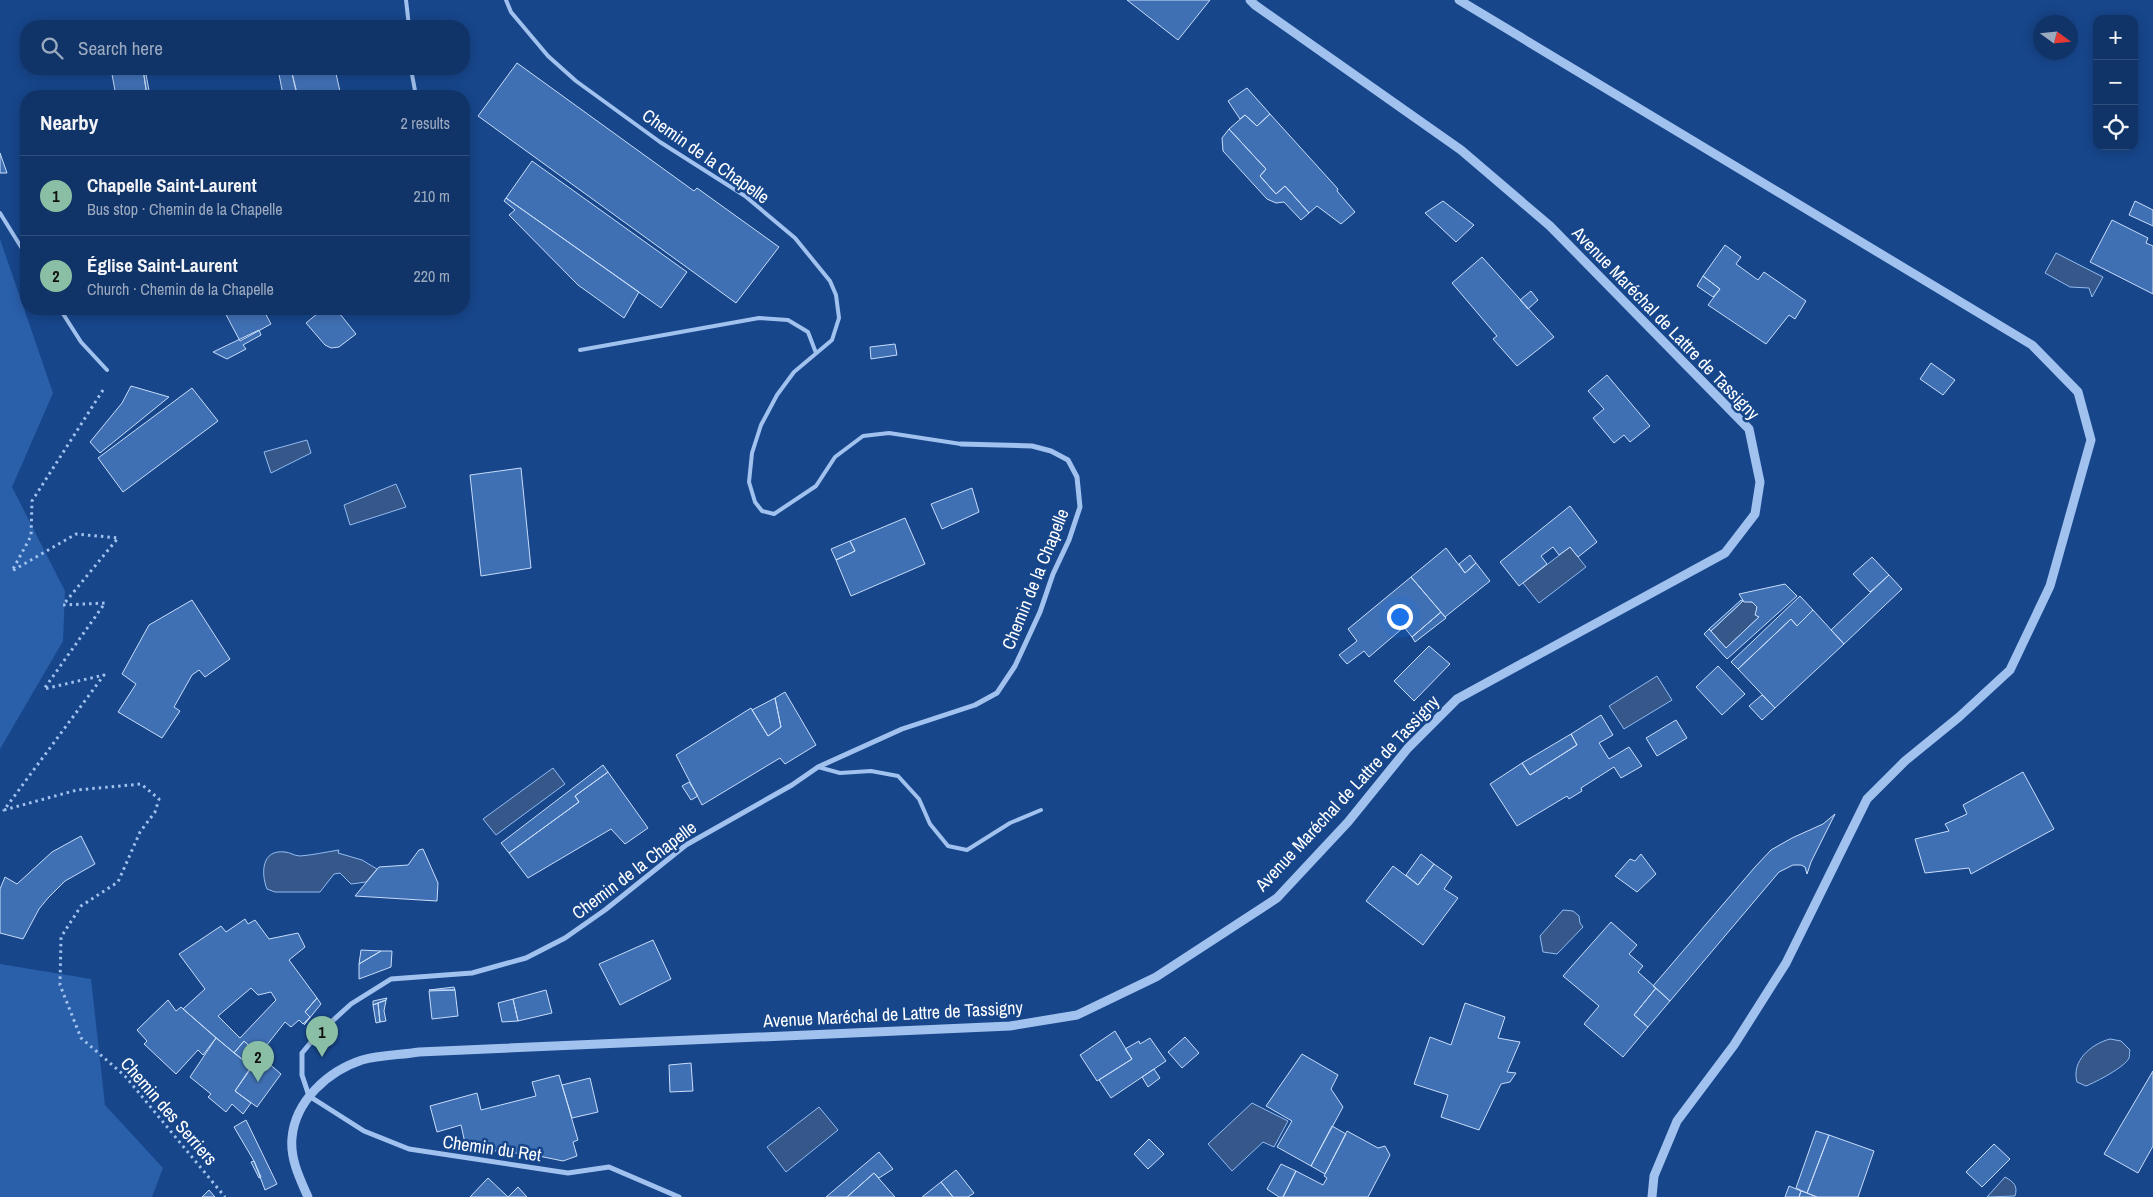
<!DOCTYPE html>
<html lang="en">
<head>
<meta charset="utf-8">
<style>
  :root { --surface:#113468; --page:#1e3f71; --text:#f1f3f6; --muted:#9caac0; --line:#304f7c; --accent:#8abfa5 }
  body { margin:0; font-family:"Archivo Narrow",sans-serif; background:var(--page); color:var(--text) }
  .controls { position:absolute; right:15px; top:15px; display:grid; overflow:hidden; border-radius:10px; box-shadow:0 2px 12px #0003 }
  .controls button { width:45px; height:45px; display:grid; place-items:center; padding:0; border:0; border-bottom:1px solid var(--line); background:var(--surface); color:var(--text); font:25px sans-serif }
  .compass { position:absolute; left:2033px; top:15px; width:45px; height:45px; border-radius:50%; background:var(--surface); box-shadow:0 2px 12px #0003; rotate:105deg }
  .you { position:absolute; left:1399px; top:616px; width:18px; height:18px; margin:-12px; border:4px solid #fff; border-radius:50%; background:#1a73e8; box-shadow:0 0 0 8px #1a73e833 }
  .badge { display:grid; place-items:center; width:32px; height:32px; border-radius:50%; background:var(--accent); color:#111; font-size:16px; font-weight:700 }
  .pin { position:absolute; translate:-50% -41px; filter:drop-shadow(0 1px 2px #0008) }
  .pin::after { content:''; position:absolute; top:26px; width:18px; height:15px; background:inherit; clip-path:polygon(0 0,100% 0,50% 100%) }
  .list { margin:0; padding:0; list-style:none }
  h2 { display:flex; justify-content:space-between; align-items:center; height:65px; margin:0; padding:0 20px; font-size:21px }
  h2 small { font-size:16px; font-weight:400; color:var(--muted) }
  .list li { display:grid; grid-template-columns:32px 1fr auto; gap:15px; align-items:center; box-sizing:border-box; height:80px; padding:0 20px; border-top:1px solid var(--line) }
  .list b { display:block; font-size:19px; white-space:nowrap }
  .list p { margin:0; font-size:16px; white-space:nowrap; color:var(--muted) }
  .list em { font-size:16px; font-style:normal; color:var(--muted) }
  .icon { flex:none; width:28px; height:28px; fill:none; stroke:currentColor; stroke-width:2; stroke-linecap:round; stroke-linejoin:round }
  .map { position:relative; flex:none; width:2153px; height:1197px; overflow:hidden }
  .search { position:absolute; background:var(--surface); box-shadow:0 2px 12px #0003; left:20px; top:20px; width:450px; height:55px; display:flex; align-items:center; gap:12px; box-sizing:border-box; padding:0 18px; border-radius:20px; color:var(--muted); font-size:19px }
  .panel { position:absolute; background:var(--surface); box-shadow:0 2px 12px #0003; left:20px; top:90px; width:450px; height:225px; border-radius:20px }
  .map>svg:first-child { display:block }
</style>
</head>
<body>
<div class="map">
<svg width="2153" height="1197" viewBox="0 0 2153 1197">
  <rect width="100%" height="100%" fill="#17468b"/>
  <path fill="#2a5faa" d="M0,239L53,393L12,487L65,591L63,641L0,749Z
    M0,964L91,979L105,1105L163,1168L152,1197H0Z"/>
  <path fill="#35578a" stroke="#93bcf1" d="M2056,253L2103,277L2092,297L2089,288L2070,287L2045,273Z
    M307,440L311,453L271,473L264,452Z
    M396,484L406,507L350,525L344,505Z
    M1570,547L1586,567L1539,603L1523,583Z
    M1743,601L1752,602L1757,607L1756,615L1759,617L1726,648L1711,631Z
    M1657,676L1672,700L1624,729L1609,706Z
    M553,768L565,784L496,835L483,819Z
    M339,850L338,853L362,860L377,869L366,882L351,884L340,873L334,874L320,892H275L267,889C261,874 261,849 285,852C290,852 294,856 300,856C313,855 326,852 339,850Z
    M1563,910L1573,911L1579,916L1580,923L1583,927L1557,954L1543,952L1540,936Z
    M2110,1039L2121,1041L2130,1050C2129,1053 2130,1056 2129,1058C2125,1067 2096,1082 2086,1086L2077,1082C2071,1061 2091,1044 2110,1039Z
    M1252,1103L1288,1121L1274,1147L1263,1142L1232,1171L1208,1144Z
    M819,1107L838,1130L786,1172L767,1147Z
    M2005,1177C2014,1182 2018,1186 2015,1196L1987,1197Z"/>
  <path fill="#4070b4" stroke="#c7ddfa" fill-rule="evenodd" d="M1127,0H1210L1178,40Z
    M517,63L694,191L697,188L779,247L736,303L478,116Z
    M111,69H143L147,96H116Z
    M143,69H145L150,96H147Z
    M278,69H291L297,93L283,95Z
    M291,69H335L341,96H297Z
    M1247,88L1270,114L1257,126L1245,115L1240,119L1228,101Z
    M1270,114L1338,189L1337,191L1355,212L1341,224L1317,206L1309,213L1285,186L1276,194L1260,176L1266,169L1229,129L1245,115L1257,126Z
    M1229,129L1266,169L1260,176L1276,194L1285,186L1309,213L1301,220L1284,202L1276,203L1267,199L1223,151L1222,138Z
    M0,153L7,173H0Z
    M532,161L687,272L661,308L506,198Z
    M506,198L639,292L624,318L578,285L509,215L515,210L504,201Z
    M1443,201L1474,225L1456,242L1425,213Z
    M2135,201L2153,210V226L2129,215Z
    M2112,220L2148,238L2146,243L2153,246V294L2090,262Z
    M1725,245L1741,257L1736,264L1758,280L1764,272L1806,301L1795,319L1789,315L1766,344L1708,305L1720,289L1703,276Z
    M1482,257L1554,337L1517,366L1493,339L1497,336L1452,283Z
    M1703,276L1720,289L1713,297L1697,286Z
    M1531,291L1538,300L1528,309L1520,300Z
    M223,309H263L271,324L240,341Z
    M323,309H336L356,334L339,347L331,348L325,345L306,323Z
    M259,330L261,335L243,345L246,349L227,359L213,352Z
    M895,344L897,355L871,359L870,347Z
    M1931,363L1955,380L1943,395L1920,379Z
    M1607,375L1650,426L1630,442L1624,435L1614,443L1593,418L1604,409L1588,391Z
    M131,386L169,397L100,453L90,442L122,403Z
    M192,388L218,421L123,492L98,458Z
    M521,468L531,568L481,576L470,475Z
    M972,488L979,512L942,529L931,504Z
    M1570,506L1597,542L1578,557L1570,547L1559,555L1553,547L1541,556L1547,564L1519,586L1500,562Z
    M905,518L925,564L851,596L836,560L855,551L850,541Z
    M850,541L855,551L836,560L831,549Z
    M1446,548L1465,573L1476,563L1490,581L1445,617L1411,577Z
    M1470,555L1476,563L1465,573L1459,564Z
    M1872,557L1889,575L1870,592L1853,574Z
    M1889,575L1902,589L1844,644L1831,630Z
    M1411,577L1441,612L1412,637L1404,627L1369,657L1364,651L1347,664L1339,655L1357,641L1348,629Z
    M1785,584L1797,596L1727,659L1704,634L1709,629L1726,648L1759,617L1755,615L1757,607L1752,602H1744L1739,594Z
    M1800,596L1813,610L1797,626L1791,619L1738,669L1731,662Z
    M192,600L230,659L205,677L199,670L192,675L174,707L180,711L162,738L118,712L136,684L122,674L149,625Z
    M1741,600L1743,601L1711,631L1709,629Z
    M1813,610L1844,644L1775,708L1738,669L1791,619L1797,626Z
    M1441,612L1446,618L1415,642L1412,637Z
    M1429,646L1450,664L1414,701L1394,681Z
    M1718,666L1745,694L1722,715L1696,687Z
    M785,692L816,745L785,764L780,758L702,805L676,755L751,708L768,736L781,727L775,698Z
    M1762,695L1775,708L1762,720L1749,706Z
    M775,698L781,727L768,736L752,710Z
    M1601,715L1613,735L1599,743L1609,759L1629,747L1642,766L1621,778L1614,767L1581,788L1582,791L1569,799L1567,796L1517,826L1490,784L1522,763L1530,775L1577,745L1571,734Z
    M1676,720L1687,738L1657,756L1646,738Z
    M1571,734L1577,745L1530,775L1522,763Z
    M603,765L608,772L575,796L579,802L509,853L501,843Z
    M608,772L648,828L625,844L611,829L528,878L509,853L579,802L575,796Z
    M2023,772L2054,829L1971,874L1969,868L1925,873L1915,839L1949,831L1945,824L1967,814L1963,805Z
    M689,782L698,796L691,800L682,786Z
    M1835,814L1811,862L1807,874L1805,867L1801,865H1793L1779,872L1670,1001L1653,986L1755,867L1771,850L1792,838L1823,824Z
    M81,836L95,864L65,881L48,898L39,909L23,939L0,933V889L5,877L17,884L52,852Z
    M423,849L438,883L437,901L355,896L379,867L408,865L419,850Z
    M1421,854L1434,864L1418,885L1406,875Z
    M1641,854L1656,874L1637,892L1615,876L1630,859L1635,861Z
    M1434,864L1452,877L1444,889L1458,898L1423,945L1366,901L1393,866L1418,885Z
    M245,919L248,924L255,920L269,939L298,933L305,947L289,960L317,998L305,1012L310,1017L303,1024L299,1020L291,1027L285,1022L259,1055L244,1041L234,1053L183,1009L205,989L179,954L221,926L226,932ZM251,988L258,995L271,992L276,1000L240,1038L218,1016Z
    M1611,922L1637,945L1629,954L1643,966L1638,972L1656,988L1634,1015L1648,1027L1623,1057L1584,1024L1599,1006L1563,976Z
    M653,940L671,979L620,1005L599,964Z
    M361,950L381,951L359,964Z
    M381,951H392L391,967L359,979V964Z
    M454,987L455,990H429Z
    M1656,988L1670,1001L1648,1027L1634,1015Z
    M455,990L458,1016L432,1019L429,991Z
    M546,990L552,1013L518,1021L513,999Z
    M317,998L321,1004L304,1025L310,1017L305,1012Z
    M387,998L386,1000L373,1005V1001Z
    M513,999L518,1021L502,1022L498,1003Z
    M168,1000L176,1011L181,1007L216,1038L203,1055L198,1050L176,1074L144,1044L147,1041L137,1030Z
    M386,1000L384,1011L386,1021L380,1022L378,1003Z
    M378,1003L380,1022L376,1023L373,1005Z
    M1465,1003L1505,1017L1498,1038L1520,1042L1507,1072L1516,1073L1510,1082L1501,1084L1479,1130L1441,1117L1448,1095L1414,1084L1430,1037L1451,1045Z
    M1115,1031L1132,1059L1097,1081L1080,1055Z
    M1185,1037L1199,1053L1182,1068L1168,1052Z
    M216,1038L252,1067L235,1091L251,1103L243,1114L232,1104L226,1112L208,1097L211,1094L190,1077Z
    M1150,1038L1166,1061L1111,1098L1099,1080L1132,1059L1125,1049L1139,1041L1140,1044Z
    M244,1041L259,1055L252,1067L234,1053Z
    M1302,1054L1338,1075L1331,1089L1343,1107L1311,1166L1277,1147L1292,1121L1266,1106Z
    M259,1055L281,1074L257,1107L235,1091Z
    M691,1063L693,1091L670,1092L669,1065Z
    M1154,1069L1160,1078L1148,1087L1142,1077Z
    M2153,1071V1146L2138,1173L2104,1154Z
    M559,1075L578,1140L573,1142L577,1156L563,1161L529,1154L514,1153L511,1147L491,1152H467L461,1125L437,1132L430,1106L477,1093L481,1110L536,1096L532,1082Z
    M590,1078L598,1112L572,1118L562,1085Z
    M246,1120L277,1184L265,1190L254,1161L234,1127Z
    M1332,1126L1346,1134L1325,1174L1311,1166Z
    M1347,1131L1378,1148L1385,1146L1390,1155L1368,1197H1283L1296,1171L1323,1185L1327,1178L1324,1176Z
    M1816,1131L1829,1135L1807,1193L1796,1188Z
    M1829,1135L1874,1151L1858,1197H1817L1807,1193Z
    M1149,1139L1164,1154L1148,1169L1134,1154Z
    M1994,1144L2010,1159L1982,1187L1966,1172Z
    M879,1152L893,1169L879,1178L874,1173L847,1197H826Z
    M254,1161L261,1177L259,1178L251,1162Z
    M1281,1164L1296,1171L1283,1197H1279L1267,1189Z
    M956,1170L974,1193L968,1197H953L941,1182Z
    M874,1173L895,1197H847Z
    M488,1178L508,1197H470Z
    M941,1182L953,1197H922Z
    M1789,1186L1801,1191L1799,1197H1785Z
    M518,1187L527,1197H508Z
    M209,1190L215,1197H202Z
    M1801,1191L1807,1193L1817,1197H1799Z"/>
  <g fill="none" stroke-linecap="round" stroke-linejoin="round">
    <path stroke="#a1c1ee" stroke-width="3" stroke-dasharray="2.5 4" stroke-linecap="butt" d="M103,390L32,501L31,536L12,571L76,534L118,538L63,605L105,603L44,689L104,675L4,810L77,790L141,784L159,799L155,812L140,832L118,882L81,906L61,937L60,985L81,1038L125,1076L225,1197"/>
    <path stroke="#a1c1ee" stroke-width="4" d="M406,0L409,26
      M506,0L511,12L548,56L576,81L660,142L745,196L795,238L830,281L836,295L839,318L832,340L794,372L777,395L761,425L752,453L749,482L755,502L762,511L774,514L816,486L835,457L863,436L889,433L961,444
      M411,69L416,96
      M0,213L26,255
      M60,309L81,342L107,370
      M580,350L759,318L788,320L808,332L816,353
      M818,767L840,773L871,771L898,776L919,799L930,824L948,846L967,850L1010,823L1041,810"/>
    <path stroke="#a1c1ee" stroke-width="5" d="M679,1197L609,1167L568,1173L409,1149L364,1131L309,1096L302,1075V1053L317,1035L351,1004L391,979L472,973L526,958L565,938L605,910L686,845L792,785L818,767L902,729L975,705L997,693L1015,666L1040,612L1053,574L1069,540L1080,507L1077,477L1068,460L1051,451L1032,446L961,444"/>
    <path stroke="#a1c1ee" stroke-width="9" d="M1459,0L2032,345L2078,392L2091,440L2050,586L2010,670L1959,717L1905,761L1867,799L1786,963L1734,1045L1677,1121L1654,1176L1652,1197
      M308,1197C300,1179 290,1159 292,1138C295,1101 328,1071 362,1060C380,1055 401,1055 419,1052L1010,1026L1077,1015L1156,977L1277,898L1348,822L1408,748L1457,699L1725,553L1755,514L1760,482L1749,429L1550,226L1461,150L1255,5L1250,0"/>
  </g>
  <g text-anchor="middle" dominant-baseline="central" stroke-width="5" stroke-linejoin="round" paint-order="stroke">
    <g font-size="18" fill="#fff" stroke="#17468b">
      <text transform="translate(706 156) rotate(35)">Chemin de la Chapelle</text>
      <text transform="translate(1666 323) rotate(46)">Avenue Maréchal de Lattre de Tassigny</text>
      <text transform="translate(1035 579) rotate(-68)">Chemin de la Chapelle</text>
      <text transform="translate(1347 793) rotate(-47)">Avenue Maréchal de Lattre de Tassigny</text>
      <text transform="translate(634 870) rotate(-37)">Chemin de la Chapelle</text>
      <text transform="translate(893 1014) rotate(-3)">Avenue Maréchal de Lattre de Tassigny</text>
      <text transform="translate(169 1111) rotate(49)">Chemin des Serriers</text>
      <text transform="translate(492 1148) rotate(8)">Chemin du Ret</text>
    </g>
  </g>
</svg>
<div class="controls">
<button>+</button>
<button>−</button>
<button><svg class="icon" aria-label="locate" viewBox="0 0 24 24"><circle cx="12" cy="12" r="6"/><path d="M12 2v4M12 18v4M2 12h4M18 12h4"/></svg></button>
</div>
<svg class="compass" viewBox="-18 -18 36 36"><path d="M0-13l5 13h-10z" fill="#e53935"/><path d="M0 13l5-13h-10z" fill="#9caac0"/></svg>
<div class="you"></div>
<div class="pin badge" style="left:322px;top:1057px">1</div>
<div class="pin badge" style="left:258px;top:1082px">2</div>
<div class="search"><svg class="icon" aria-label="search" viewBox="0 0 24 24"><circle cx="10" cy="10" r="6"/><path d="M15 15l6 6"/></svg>Search here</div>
<section class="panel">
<h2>Nearby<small>2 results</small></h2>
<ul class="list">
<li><span class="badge">1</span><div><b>Chapelle Saint-Laurent</b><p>Bus stop · Chemin de la Chapelle</p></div><em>210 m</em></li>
<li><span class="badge">2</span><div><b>Église Saint-Laurent</b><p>Church · Chemin de la Chapelle</p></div><em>220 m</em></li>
</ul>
</section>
</div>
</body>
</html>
